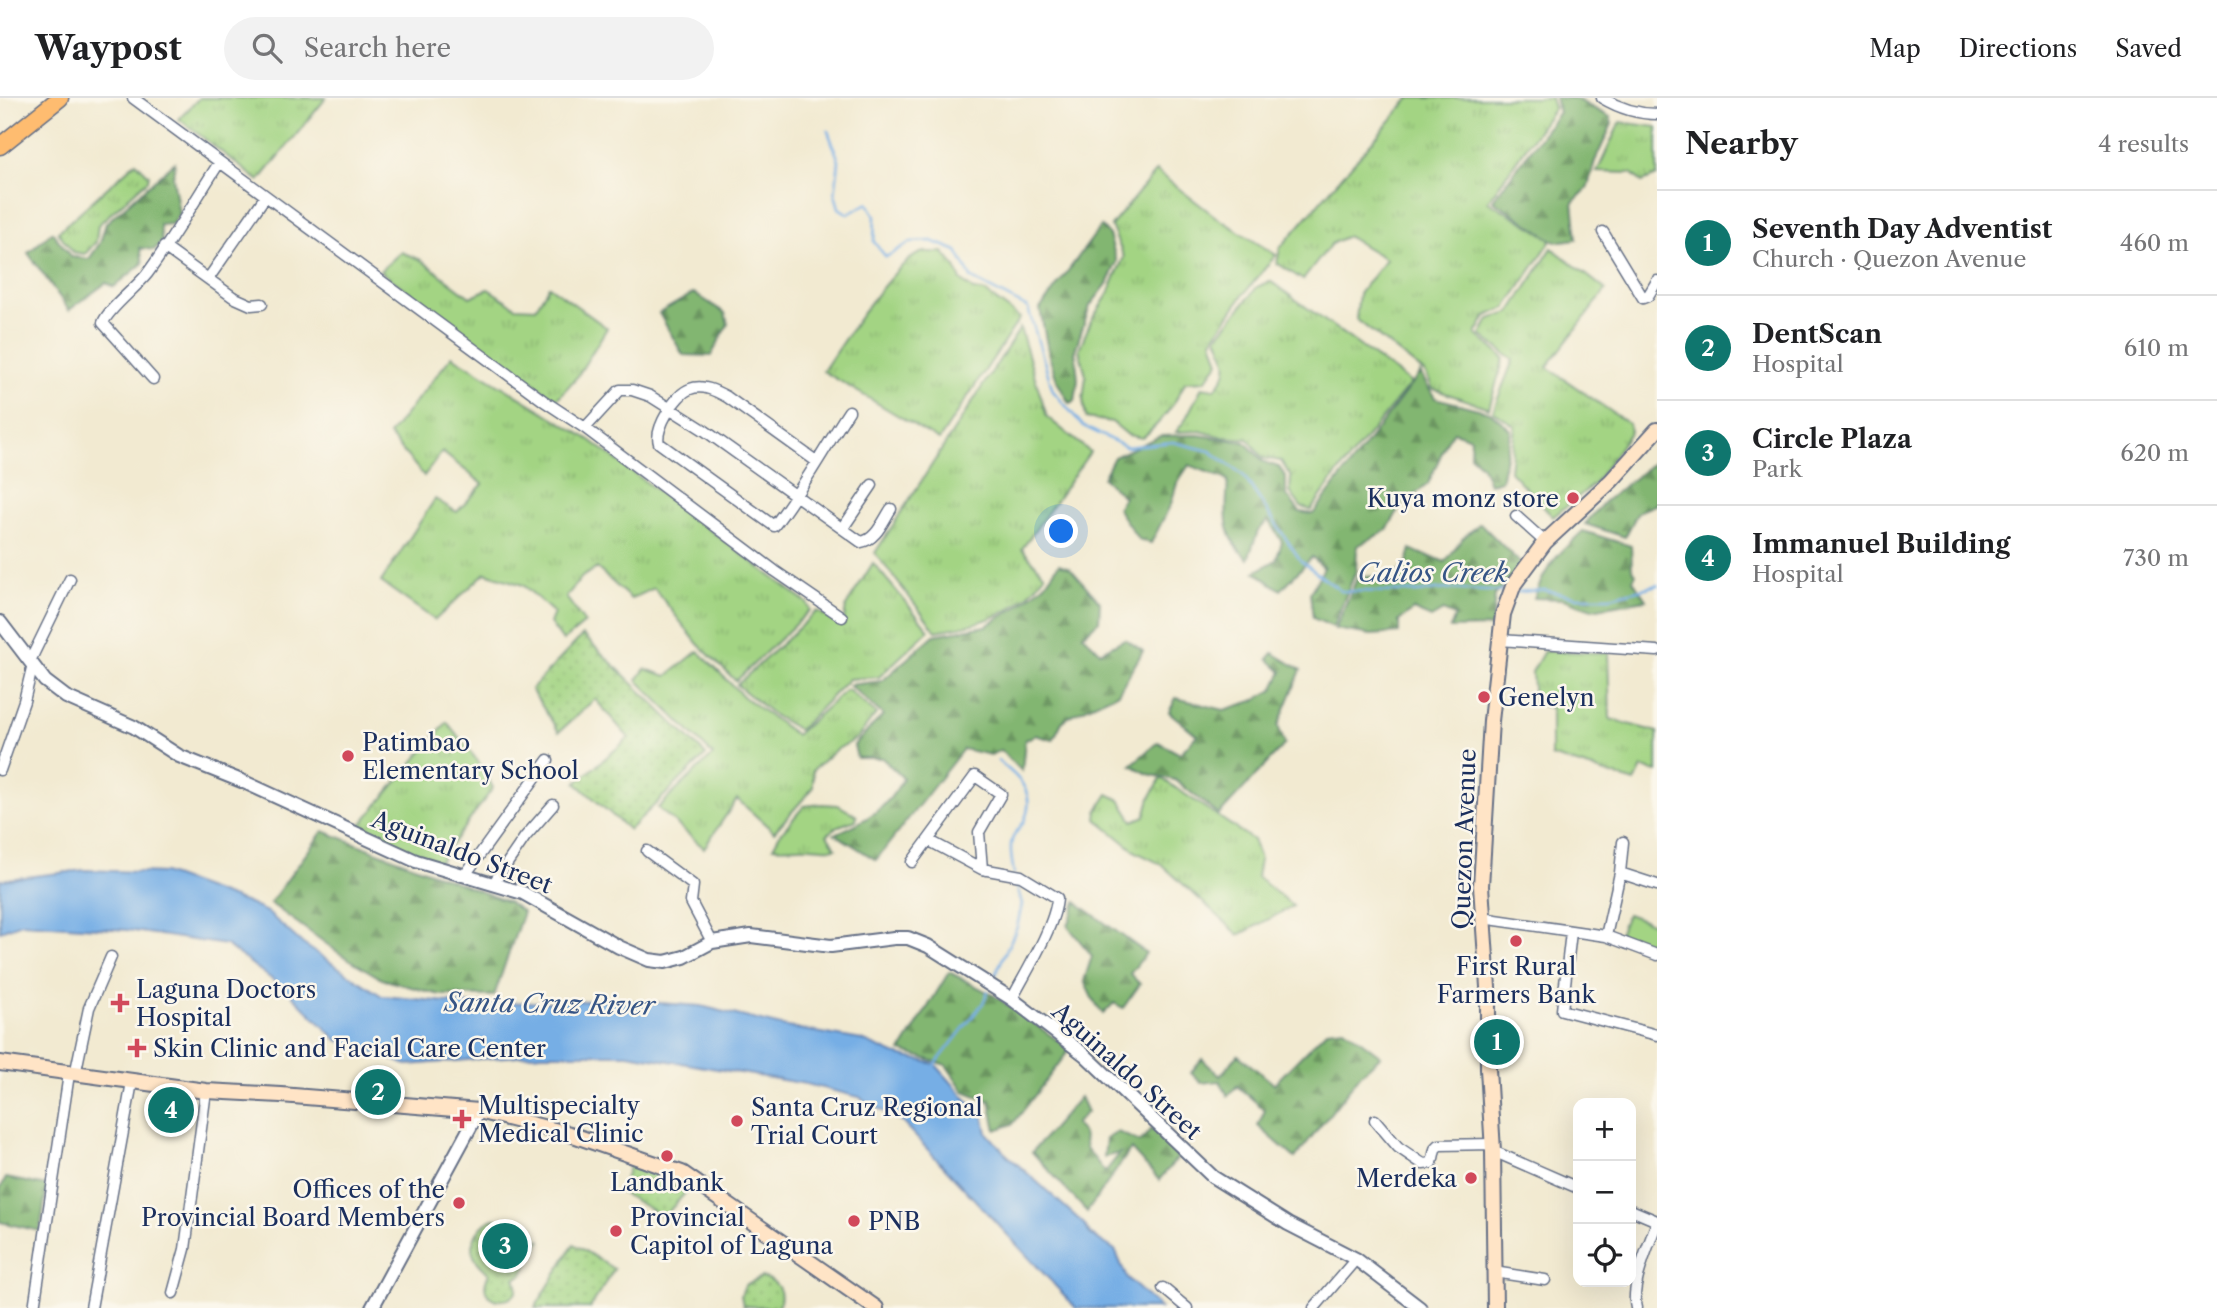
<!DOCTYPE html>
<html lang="en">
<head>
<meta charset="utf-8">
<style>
  :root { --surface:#fff; --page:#f2f2f2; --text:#202124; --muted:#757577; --line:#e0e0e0; --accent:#0f766e }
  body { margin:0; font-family:"Libre Caslon Text",serif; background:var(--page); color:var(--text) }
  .controls { position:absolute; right:21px; bottom:21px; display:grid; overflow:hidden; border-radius:14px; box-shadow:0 7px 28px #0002 }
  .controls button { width:63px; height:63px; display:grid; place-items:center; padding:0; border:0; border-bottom:2px solid var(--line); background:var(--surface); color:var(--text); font:35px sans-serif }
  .you { position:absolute; left:1062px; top:434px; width:24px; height:24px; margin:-18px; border:5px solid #fff; border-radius:50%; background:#1a73e8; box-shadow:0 0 0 10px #1a73e833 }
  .badge { display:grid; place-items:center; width:46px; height:46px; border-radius:50%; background:var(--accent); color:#fff; font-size:23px; font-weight:700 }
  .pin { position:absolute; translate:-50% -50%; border:4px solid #fff; box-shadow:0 2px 7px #0006 }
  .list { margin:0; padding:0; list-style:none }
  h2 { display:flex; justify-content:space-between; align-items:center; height:91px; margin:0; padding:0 28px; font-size:30px }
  h2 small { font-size:23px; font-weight:400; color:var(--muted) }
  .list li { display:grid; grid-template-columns:46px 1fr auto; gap:21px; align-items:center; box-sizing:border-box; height:105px; padding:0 28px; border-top:2px solid var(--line) }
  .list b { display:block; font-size:26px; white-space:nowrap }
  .list p { margin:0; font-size:23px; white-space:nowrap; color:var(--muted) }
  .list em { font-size:23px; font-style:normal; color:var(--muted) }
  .icon { flex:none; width:38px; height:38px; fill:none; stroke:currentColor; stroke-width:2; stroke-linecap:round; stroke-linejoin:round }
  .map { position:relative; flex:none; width:1657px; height:1210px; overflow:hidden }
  header { display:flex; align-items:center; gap:42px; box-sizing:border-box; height:98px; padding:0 35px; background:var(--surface); border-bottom:2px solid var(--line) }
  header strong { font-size:33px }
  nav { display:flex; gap:38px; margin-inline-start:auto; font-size:24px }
  .search { width:490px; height:63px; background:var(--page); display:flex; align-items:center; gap:18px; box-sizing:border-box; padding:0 24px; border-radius:38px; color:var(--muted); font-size:26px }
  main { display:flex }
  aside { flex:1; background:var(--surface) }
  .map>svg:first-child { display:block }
</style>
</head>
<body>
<header>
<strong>Waypost</strong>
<div class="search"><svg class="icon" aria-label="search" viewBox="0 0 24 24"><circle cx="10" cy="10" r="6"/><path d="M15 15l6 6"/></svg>Search here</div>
<nav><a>Map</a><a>Directions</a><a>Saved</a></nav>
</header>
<main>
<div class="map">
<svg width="1657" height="1210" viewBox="0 0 1657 1210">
  <defs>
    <pattern id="grass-tufts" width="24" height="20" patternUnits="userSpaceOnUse" patternTransform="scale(1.75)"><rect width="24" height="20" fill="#a3d483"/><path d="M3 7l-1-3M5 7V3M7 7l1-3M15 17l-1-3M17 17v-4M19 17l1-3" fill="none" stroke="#8cb674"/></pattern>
    <pattern id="forest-firs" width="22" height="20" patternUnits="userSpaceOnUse" patternTransform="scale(1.75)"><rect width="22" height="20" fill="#82b671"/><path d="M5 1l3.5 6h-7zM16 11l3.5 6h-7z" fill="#6a9460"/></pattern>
    <pattern id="park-dots" width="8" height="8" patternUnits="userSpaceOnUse" patternTransform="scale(1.75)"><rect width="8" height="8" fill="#a3d483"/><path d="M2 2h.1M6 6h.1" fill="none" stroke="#8cb674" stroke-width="1.8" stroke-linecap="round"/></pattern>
  </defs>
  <rect width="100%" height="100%" fill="#fbf7ec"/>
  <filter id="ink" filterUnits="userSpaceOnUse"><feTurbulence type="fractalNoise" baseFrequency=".0143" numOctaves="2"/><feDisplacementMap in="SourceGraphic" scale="14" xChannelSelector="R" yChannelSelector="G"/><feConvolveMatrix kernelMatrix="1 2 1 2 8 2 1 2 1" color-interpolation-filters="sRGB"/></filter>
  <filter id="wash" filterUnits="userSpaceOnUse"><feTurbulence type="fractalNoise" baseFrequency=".00686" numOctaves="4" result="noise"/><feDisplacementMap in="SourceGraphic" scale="28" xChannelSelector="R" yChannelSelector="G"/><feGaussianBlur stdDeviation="1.57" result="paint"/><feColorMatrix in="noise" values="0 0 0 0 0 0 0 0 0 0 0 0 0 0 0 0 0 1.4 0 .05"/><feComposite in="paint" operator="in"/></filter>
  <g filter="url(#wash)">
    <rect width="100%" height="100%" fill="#f2ead1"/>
    <path fill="url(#grass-tufts)" stroke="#5f8270" stroke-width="2" d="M199,0H326L259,83L179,21Z
      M1410,0H1551L1554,10L1488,103L1552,141L1506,210L1486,218L1476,236L1504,260L1489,310L1433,291L1426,276L1356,221L1359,196L1386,161L1347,138L1331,146L1303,182L1277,165L1280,150Z
      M1620,24L1657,29V78L1642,84L1631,75L1597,74Z
      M136,64L149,77L148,82L98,127L96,144L85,156L73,154L58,134Z
      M1156,73L1216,119L1276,157L1243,197L1212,242L1219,264L1205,283L1185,284C1175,307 1162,324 1142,340L1128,337L1112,324L1086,320L1083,302L1086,278L1079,251L1091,223L1107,198L1124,159L1111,128Z
      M1552,150L1606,192L1547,269L1629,326L1631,333L1594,386L1553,419L1510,373L1515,328L1493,313L1513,262L1481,237L1489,221L1510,215Z
      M401,154L421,162L470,199L488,191L516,209L536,210L549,188L607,230L577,279L556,302L380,173Z
      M943,154L954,167L961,182L973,192L985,194L1020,220L939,342L823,273C841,247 893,164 921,155C927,153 936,155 943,154Z
      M1270,183L1411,285L1336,377L1311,412L1301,409L1290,394L1291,379L1281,363L1263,360L1248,341L1223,339L1200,333L1176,334L1185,322L1202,289L1215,291C1233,271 1227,262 1217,239L1257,189Z
      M1020,230L1047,319L1090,354L1022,451L1045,477C1016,518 984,525 936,533L875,455Z
      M452,258L590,342L807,505L810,512L736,583L698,546L654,490L631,501L597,470L582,479L566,499L585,525L563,543L550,525L554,515L523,487L485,475L435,522L381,484L435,401L457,414L483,386L442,354L424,378L389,337Z
      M873,465L929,532L879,579L849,581L799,632L775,618L737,587L817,513L843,528L846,508Z
      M698,553L744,599L796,637L847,591L876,616L857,640L834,653L813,672V690L774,734L737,701L704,750L658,710L713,657L637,582L645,571L667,578Z
      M1544,553L1608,555L1610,621L1657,634V674L1642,670L1635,684L1551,658V610L1534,605L1532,574Z
      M447,624L483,670L493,690L438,765L357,731Z
      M1161,680L1253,742L1260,761L1257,779L1293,808L1239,837L1161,766L1136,754L1096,721L1097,713L1108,696L1120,702L1133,723L1145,718L1150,700Z
      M822,706L838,707L857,718L856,722L836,729L827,737L836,750C826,751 818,749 808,749C796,748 785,751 773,749L780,736L804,708Z"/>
    <path fill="url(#forest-firs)" stroke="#4e7268" stroke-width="2" d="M1555,0H1574L1610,19L1612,26L1595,63L1587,91L1573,104L1577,141L1555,144L1493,102L1559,14Z
      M175,64L173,79L179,116L172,126L160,127L162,144L154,152L140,150L143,165L114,189L106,185L69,212L28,155L52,134L72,159L89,161L100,145L106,125Z
      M1101,128L1109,137L1117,164L1107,186L1090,208L1075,252L1078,282L1075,303L1069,305L1058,285L1049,258L1040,211Z
      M694,195L725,215L728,226L711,258L683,257L659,215Z
      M1420,275L1435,300L1490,314L1511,332L1501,383L1489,386L1482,368L1470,357L1471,340L1454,334L1447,343L1428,386L1401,408L1387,432L1357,448L1356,473L1333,529L1313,520L1310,495L1324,470L1312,459L1281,492L1255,474L1276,462L1282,444L1268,422L1258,433L1248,461C1221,438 1226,414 1228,382L1189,367L1177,385L1171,406L1151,445L1138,441L1117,410L1124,399L1103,380L1114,359L1160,338L1198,337L1245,344L1264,364L1279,369L1286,379V396L1300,414L1313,416Z
      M1657,362V406L1638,414L1625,439L1585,426L1604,404Z
      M1480,425L1522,467L1495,497L1492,529L1450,530L1455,518L1443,513L1431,520L1413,512L1399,523V535L1371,537L1335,531L1358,478L1391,480L1406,468L1411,451C1422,458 1434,459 1445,464L1463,440Z
      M1583,433L1631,448L1632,471L1636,476L1633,482L1646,502L1592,511L1563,501L1534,500C1546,467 1558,456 1583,433Z
      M1059,466L1070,470L1100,504L1099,523L1083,537L1100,554L1125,541L1143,553L1118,595L1073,616L1062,624L1053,642L1035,637L1025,642L1022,673L1000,652L991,657L963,651L876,762L835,736C865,723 888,711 903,680L882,660H857L854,647L883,617L849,587L882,583L934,537L986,528L1017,509L1045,486Z
      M1273,555L1301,572L1278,628L1285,646L1219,717L1175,682L1148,676L1131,667L1158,644L1180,656L1197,637L1169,614L1176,600L1224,612L1253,603L1273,592L1282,574L1268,561Z
      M323,733L508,804L523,814L494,898L440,897L382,881L339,855L270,805Z
      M1076,804L1146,855L1130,876L1140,886L1123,910L1114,905L1103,916L1092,900L1084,883L1092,858L1068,828Z
      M949,874L995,898L1070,951L1013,1026L996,1032L990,1003L964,993L946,967L901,953Z
      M1344,930L1381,958L1362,975L1295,1060L1258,1028L1265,1012L1237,988L1228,998L1220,983L1201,985L1191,975L1202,961L1220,978L1238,957L1274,986L1327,932Z
      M1080,999L1087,1014L1075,1026L1083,1036L1086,1050L1105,1074L1120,1055L1104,1059L1106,1041L1118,1034L1140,1044L1152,1030L1181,1056L1159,1082L1131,1051L1087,1114L1032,1054Z
      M6,1080L47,1088L40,1133L0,1124V1091Z"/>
    <path fill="url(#park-dots)" stroke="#5f8270" stroke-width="2" d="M583,537L706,657L629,732L576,685L629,640L595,601L559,634L531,591Z
      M631,1064L686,1094L664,1119L620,1094Z
      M495,1121L502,1122L541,1143L522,1177L515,1180C529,1210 470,1210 489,1176C485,1171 477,1165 474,1158C467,1144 482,1124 495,1121Z
      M574,1146L614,1171L590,1210H535Z
      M761,1179C778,1182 785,1194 778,1210L743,1208L741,1197L745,1187Z"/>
    <path fill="#a3d483" stroke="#5f8270" stroke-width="2" d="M1627,816L1657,827V853L1618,839Z"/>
    <path fill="#76aee5" stroke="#486ea2" stroke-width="2" d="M85,772L164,775L247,805L267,814L303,846L382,898L469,906L617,902L701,908L781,928L862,942L894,956L935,966L970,1005L983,1015L987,1035L1006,1056L1084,1126L1090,1136L1115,1152L1127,1180L1160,1210H1076L903,1025L859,999L806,986L628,956H542L407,967L337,942L289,894L226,847L127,832L22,825L0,833V782Z"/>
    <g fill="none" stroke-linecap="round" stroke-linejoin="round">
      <path stroke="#76aee5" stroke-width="2.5" d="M828,33L839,63L835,96L839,110L848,116L868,105L875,118L874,144L886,159L911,144L932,143L957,153L972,181L1028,210L1053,293L1083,328L1126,349L1173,344L1210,353L1243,377L1301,463L1341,493L1417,494L1447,491L1507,494
        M1517,494L1544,492L1577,499H1611L1657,487
        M998,663C1019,679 1037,695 1024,723C1021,729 1014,735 1012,742C1009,751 1012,765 1014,775
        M992,884L1017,829L1022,806L1015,782
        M935,967L983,905L988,893"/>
    </g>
  </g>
  <g filter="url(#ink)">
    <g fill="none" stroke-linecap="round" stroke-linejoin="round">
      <defs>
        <path id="minor" d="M133,0L544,303L585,330L620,292H632L650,298L704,332L861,444C876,442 883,423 891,411
          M1602,0C1619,10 1637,16 1657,16
          M1603,134L1643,200L1648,198L1657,183
          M164,149L233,199L251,207L262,206
          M208,181L265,99
          M153,281L103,225C108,211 136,190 147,176C173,141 195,102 219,65
          M585,330L775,473L842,519
          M816,363L727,299C716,293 703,286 690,291C676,296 654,331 659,345L774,428C802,392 824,351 849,313
          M1516,418L1545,444
          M843,430L872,387
          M1500,542L1657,553
          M30,563L70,481
          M0,672L24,603L33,566
          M928,742L982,771L1021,778L1057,800C1056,826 1025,876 1012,901
          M647,753L693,787L691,804L712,844
          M912,764L975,678L1001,696L979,734L982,771
          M1620,775L1657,787
          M465,777L548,662
          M493,786L525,739L553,707
          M1482,820L1606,838L1657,857
          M1571,834L1562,912L1657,937
          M1606,838L1620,775L1623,744
          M75,977L89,910L111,859
          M1375,1022L1398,1049L1423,1066L1432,1065L1435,1051L1439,1047L1493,1046
          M1493,1053L1578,1090
          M1631,1112L1657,1123
          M1494,1174L1545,1182
          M1163,1190L1187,1210
          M173,1195L185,1151L206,993
          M34,1210L69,976
          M91,1210L132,984
          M1314,1210L1356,1161
          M1636,1210C1630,1188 1649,1147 1657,1124"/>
        <path id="tertiary" d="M0,524L45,583L66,599L134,629L179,658L244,684L416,763L523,795L619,849L649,862L665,864L684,859L712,844L751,838L831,848L894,840H908L928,848L1012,901L1085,957L1213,1079L1288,1126L1356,1161L1420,1210
          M372,1210L479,1013"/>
        <path id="secondary" d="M0,965L206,993L281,997L479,1013L570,1036L682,1075L876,1210
          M1495,1210L1493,1053L1488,971V889L1481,788L1491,623L1503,516L1514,486L1545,444L1611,383L1657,332"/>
        <path id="primary" d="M0,48L60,0"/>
      </defs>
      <use href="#minor" stroke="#667086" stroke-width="13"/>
      <use href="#tertiary" stroke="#667086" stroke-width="16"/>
      <use href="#secondary" stroke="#667086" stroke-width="18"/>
      <use href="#primary" stroke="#667086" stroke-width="19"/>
      <use href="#minor" stroke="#fff" stroke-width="10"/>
      <use href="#tertiary" stroke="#fff" stroke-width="12"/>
      <use href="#secondary" stroke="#ffe4c6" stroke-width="14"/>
      <use href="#primary" stroke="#febc70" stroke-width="16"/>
    </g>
  </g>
  <g fill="#d1495b" stroke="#fbf7ec" stroke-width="2.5">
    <circle cx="1573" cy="400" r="7"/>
    <circle cx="1484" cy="599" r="7"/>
    <circle cx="348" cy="658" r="7"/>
    <circle cx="1516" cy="843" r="7"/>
    <path d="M116.5 894.5h7v7h7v7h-7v7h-7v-7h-7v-7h7z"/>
    <path d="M133.5 939.5h7v7h7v7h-7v7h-7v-7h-7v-7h7z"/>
    <path d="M458.5 1010.5h7v7h7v7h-7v7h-7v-7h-7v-7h7z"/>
    <circle cx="737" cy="1023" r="7"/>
    <circle cx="667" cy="1058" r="7"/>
    <circle cx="1471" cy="1080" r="7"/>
    <circle cx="459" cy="1105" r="7"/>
    <circle cx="854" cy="1123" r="7"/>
    <circle cx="616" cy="1133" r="7"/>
  </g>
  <g text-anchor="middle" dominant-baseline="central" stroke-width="5" stroke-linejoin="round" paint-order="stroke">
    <g font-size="24" fill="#1b2f5e" stroke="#fbf7ec" text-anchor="start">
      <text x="1559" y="400" text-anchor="end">Kuya monz store</text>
      <text x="1498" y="599">Genelyn</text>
      <text x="362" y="644">Patimbao<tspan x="362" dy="28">Elementary School</tspan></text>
      <text x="1516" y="868" text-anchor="middle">First Rural<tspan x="1516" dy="28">Farmers Bank</tspan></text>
      <text x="136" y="891">Laguna Doctors<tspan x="136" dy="28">Hospital</tspan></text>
      <text x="153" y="950">Skin Clinic and Facial Care Center</text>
      <text x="478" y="1007">Multispecialty<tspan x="478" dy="28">Medical Clinic</tspan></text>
      <text x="751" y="1009">Santa Cruz Regional<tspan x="751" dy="28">Trial Court</tspan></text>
      <text x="1457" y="1080" text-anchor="end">Merdeka</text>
      <text x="667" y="1084" text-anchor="middle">Landbank</text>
      <text x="445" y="1091" text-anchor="end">Offices of the<tspan x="445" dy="28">Provincial Board Members</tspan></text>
      <text x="630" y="1119">Provincial<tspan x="630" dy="28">Capitol of Laguna</tspan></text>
      <text x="868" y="1123">PNB</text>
    </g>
    <g font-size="24" fill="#1b2f5e" stroke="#fbf7ec">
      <text transform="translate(1464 741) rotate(-88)">Quezon Avenue</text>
      <text transform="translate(462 754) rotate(21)">Aguinaldo Street</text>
      <text transform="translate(1127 973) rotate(42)">Aguinaldo Street</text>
    </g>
    <g font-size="26" font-style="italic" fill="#365586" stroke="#fbf7ec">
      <text x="1433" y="475">Calios Creek</text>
      <text transform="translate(550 906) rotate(1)">Santa Cruz River</text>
    </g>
  </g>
</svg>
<div class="controls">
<button>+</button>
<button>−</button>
<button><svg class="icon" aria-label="locate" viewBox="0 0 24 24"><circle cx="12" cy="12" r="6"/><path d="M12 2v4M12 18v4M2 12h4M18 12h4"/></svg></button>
</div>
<div class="you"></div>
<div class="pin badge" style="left:1497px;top:944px">1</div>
<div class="pin badge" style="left:378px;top:994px">2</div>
<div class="pin badge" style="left:505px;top:1148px">3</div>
<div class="pin badge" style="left:171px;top:1012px">4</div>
</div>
<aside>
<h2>Nearby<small>4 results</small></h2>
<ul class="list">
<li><span class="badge">1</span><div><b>Seventh Day Adventist</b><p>Church · Quezon Avenue</p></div><em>460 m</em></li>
<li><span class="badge">2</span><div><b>DentScan</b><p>Hospital</p></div><em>610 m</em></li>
<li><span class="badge">3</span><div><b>Circle Plaza</b><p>Park</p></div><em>620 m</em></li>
<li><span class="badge">4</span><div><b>Immanuel Building</b><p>Hospital</p></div><em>730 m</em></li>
</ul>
</aside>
</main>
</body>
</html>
